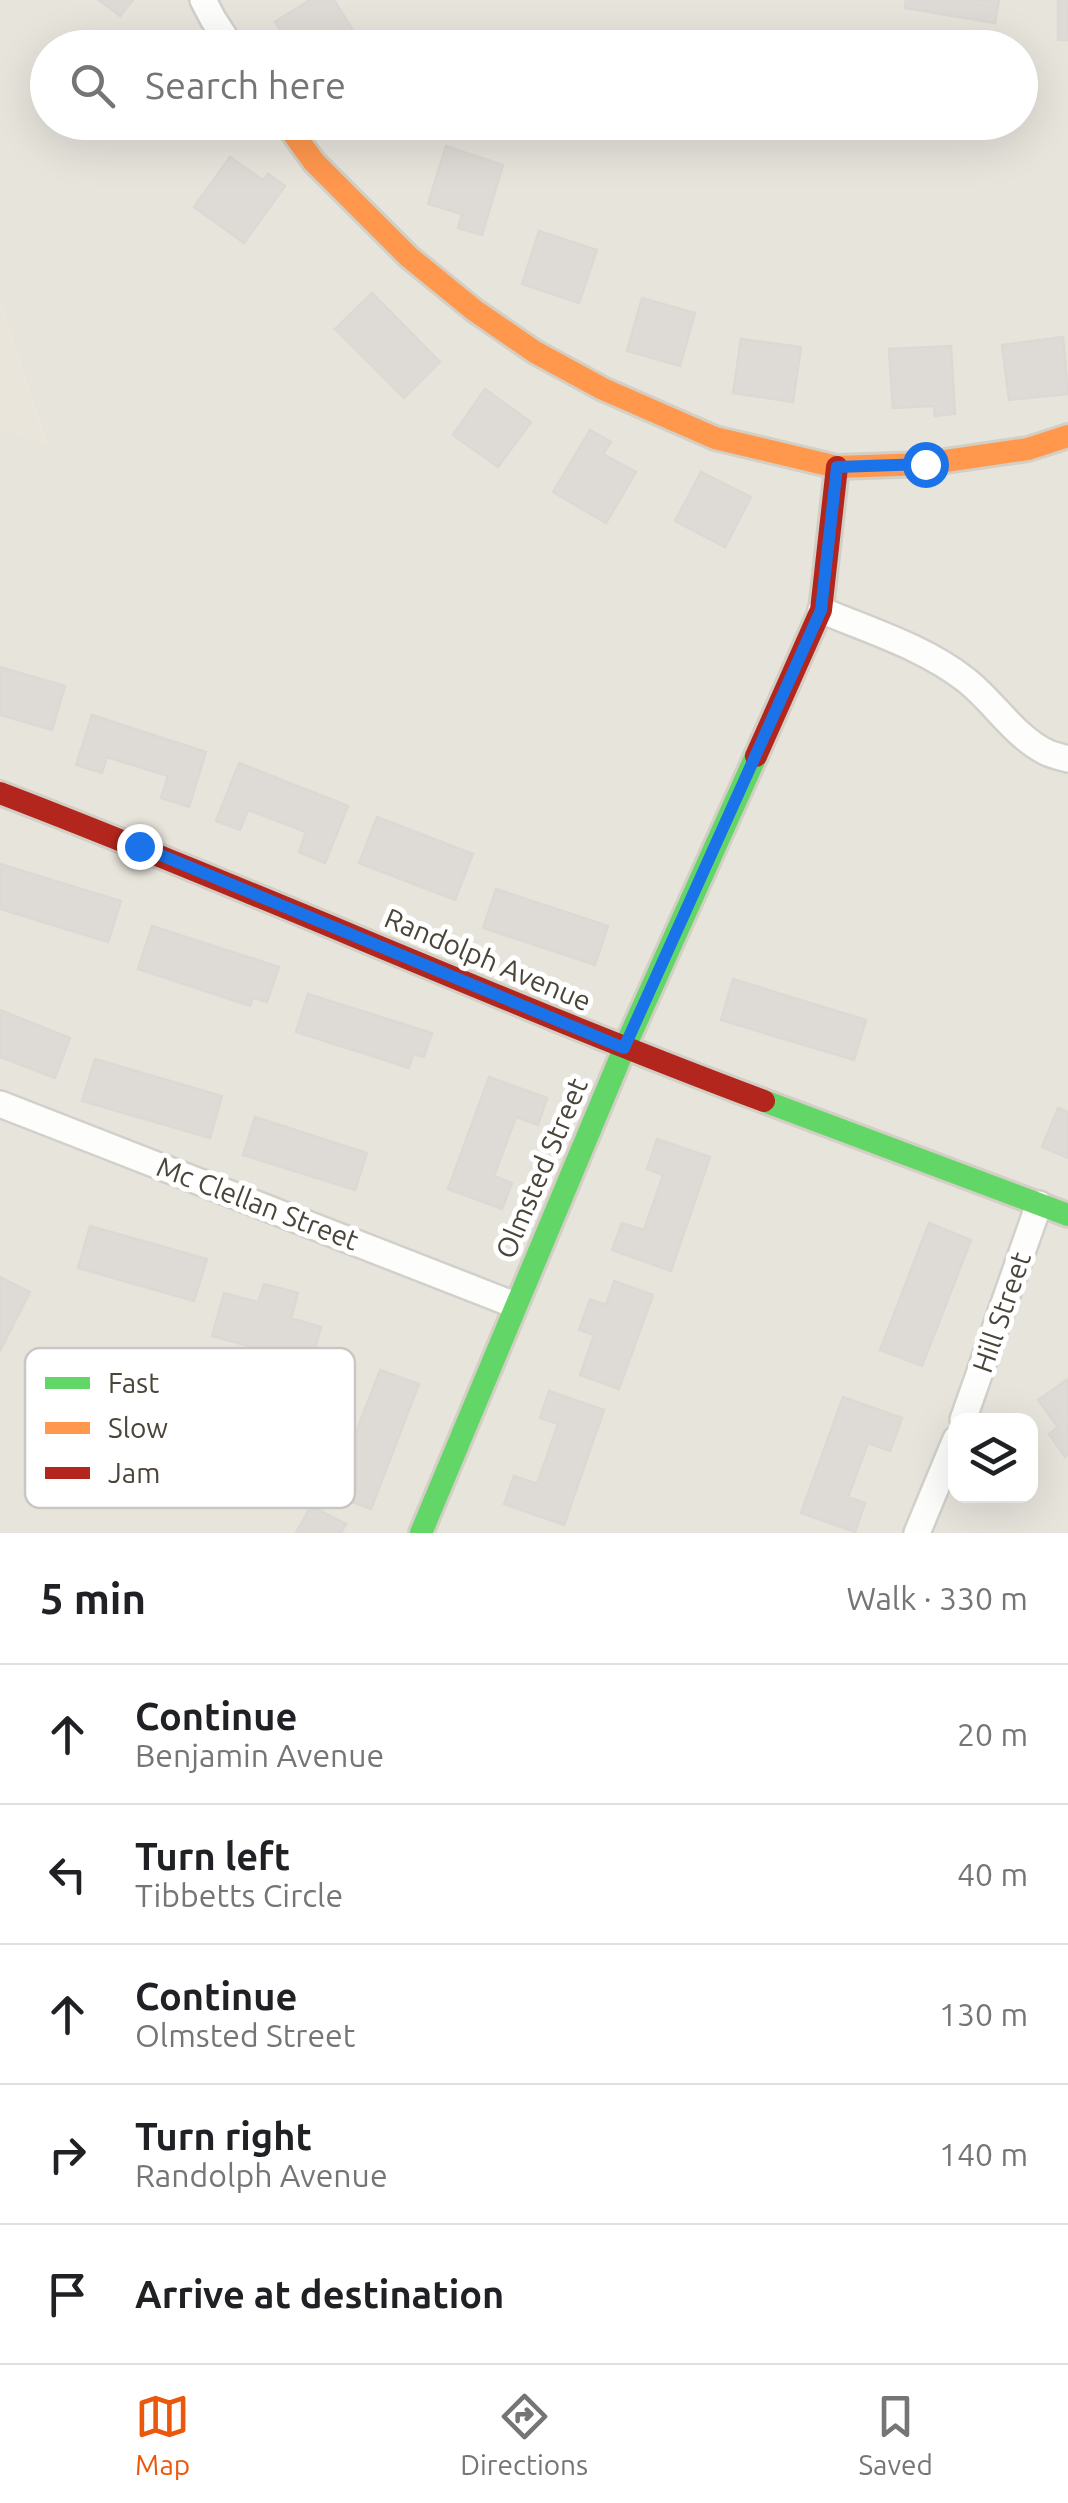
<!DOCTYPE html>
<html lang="en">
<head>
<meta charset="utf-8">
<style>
  :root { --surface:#fff; --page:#f6f6f6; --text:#202124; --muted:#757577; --line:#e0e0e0; --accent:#ea580c }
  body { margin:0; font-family:Ubuntu,sans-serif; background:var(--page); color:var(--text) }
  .controls { position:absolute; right:30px; bottom:30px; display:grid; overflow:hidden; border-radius:20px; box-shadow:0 10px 40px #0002 }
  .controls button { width:90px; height:90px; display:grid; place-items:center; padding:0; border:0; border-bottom:2px solid var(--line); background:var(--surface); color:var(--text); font:50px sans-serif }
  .stop { position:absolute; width:30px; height:30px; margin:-22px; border:8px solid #1a73e8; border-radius:50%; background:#fff }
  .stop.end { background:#1a73e8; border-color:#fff; box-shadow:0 2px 10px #0008 }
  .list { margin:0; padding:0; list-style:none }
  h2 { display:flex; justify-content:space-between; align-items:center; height:130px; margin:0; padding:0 40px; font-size:42px }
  h2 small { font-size:32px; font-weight:400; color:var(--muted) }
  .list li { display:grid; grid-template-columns:65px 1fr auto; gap:30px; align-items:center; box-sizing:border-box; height:140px; padding:0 40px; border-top:2px solid var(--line) }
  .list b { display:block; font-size:38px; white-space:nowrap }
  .list p { margin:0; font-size:32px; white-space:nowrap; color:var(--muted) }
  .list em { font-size:32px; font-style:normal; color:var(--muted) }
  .icon { flex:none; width:55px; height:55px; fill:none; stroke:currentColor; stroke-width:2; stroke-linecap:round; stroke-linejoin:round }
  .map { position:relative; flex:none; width:1068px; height:1533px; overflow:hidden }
  .search { position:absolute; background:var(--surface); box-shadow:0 10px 40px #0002; left:30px; right:30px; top:30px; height:110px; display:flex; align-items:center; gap:25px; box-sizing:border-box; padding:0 35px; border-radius:55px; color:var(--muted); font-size:38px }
  .sheet { height:830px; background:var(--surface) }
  nav { display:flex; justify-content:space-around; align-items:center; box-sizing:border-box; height:140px; border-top:2px solid var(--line); background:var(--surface); font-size:28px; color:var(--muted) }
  nav a { display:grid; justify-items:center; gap:5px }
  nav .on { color:var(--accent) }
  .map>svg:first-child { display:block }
</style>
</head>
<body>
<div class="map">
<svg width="1068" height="1533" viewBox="0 0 1068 1533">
  <rect width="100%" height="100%" fill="#f4f2ee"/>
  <path fill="#e7e4dc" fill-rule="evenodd" d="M0,0H1068V1533H0V428L47,446L0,301ZM48,48H1020V122H48ZM956,1420H1030V1496H956Z"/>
  <path fill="#eae5da" d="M0,301L47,447L0,428Z"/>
  <path fill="#dedbd6" stroke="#dcd9d4" stroke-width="2.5" d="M99,0H133L120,16Z
    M310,0H334L364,48H291L275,22Z
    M906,0H999L995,23L905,8Z
    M1058,0H1068V40H1058Z
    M446,146L503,165L482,235L458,228L462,214L428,204Z
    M230,157L263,180L268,174L285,186L244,243L194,207Z
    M539,231L597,250L579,303L522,284Z
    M372,293L440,362L404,398L335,329Z
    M642,298L695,313L680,366L627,351Z
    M1063,337L1068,394L1009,400L1002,345Z
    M741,339L801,347L793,402L733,393Z
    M951,346L955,414L935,416L934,406L893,408L889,349Z
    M485,389L531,422L498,467L453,435Z
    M590,430L611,442L603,454L636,472L606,523L553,492Z
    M701,472L751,497L725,547L675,521Z
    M0,667L65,686L52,730L0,715Z
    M92,715L206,752L189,807L161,798L168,776L107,757L102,773L76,765Z
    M239,763L348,806L325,863L299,852L306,832L248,810L240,830L216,821Z
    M377,817L473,854L455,900L359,863Z
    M0,864L121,901L108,942L0,909Z
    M496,889L608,926L595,965L483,928Z
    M152,926L279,967L267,1002L253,998L250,1006L138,969Z
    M733,979L866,1020L854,1060L721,1020Z
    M308,994L432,1033L424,1057L413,1054L409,1068L296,1032Z
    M0,1010L70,1038L55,1078L0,1057Z
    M95,1059L222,1096L210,1138L82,1101Z
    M489,1077L547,1098L538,1125L516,1117L494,1176L512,1183L502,1209L448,1189Z
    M1058,1108L1068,1112V1158L1042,1147Z
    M255,1117L367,1153L355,1190L243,1155Z
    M657,1139L710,1157L671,1271L612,1250L622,1223L644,1230L663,1175L647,1169Z
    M929,1223L971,1240L922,1366L880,1350Z
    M90,1226L207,1259L194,1301L78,1268Z
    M0,1277L30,1292L0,1351Z
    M614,1281L653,1295L619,1389L580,1375L594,1335L579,1330L590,1299L606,1305Z
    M264,1284L298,1293L291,1318L321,1327L311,1363L212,1336L224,1293L258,1302Z
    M380,1370L419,1384L371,1509L344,1499L349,1485L337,1481Z
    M1068,1379V1454L1065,1457L1049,1434L1058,1427L1038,1400Z
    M549,1391L604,1410L564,1525L504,1504L514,1476L537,1484L558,1424L540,1418Z
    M843,1397L902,1418L890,1451L868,1443L848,1497L865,1503L855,1532L801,1513Z
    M311,1506L346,1524L341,1533H296Z"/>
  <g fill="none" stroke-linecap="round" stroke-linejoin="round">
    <defs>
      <path id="street" d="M203,0L213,19L232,48
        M821,610C870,631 924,647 966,680C994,702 1014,736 1046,752C1052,755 1061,757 1068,759
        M0,1104L515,1305
        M963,1420L1039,1204
        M917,1533L956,1439"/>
      <path id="fast" d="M764,1101L1068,1215
        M421,1533L624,1049L756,756"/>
      <path id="slow" d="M285,122L314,162L409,257L474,310L535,352L603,389L715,438L837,467L925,464L1028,449L1068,436"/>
      <path id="jam" d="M756,756L821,610L837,467
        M0,793C257,891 507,1005 764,1101"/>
    </defs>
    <use href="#street" stroke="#d2d0cb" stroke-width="30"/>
    <use href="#fast" stroke="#d3cfc5" stroke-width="28"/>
    <use href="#slow" stroke="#d3cfc5" stroke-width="28"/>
    <use href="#jam" stroke="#d3cfc5" stroke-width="28"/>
    <use href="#street" stroke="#fdfdfc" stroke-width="25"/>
    <use href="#fast" stroke="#63d668" stroke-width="22"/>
    <use href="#slow" stroke="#ff974d" stroke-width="22"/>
    <use href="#jam" stroke="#b3261e" stroke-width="22"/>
  </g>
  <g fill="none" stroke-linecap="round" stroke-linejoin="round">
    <path stroke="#1a73e8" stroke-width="12" d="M139,846L624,1048L821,610L837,467L925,464"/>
  </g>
  <g text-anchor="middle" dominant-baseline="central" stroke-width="10" stroke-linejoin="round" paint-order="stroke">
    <g font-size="28" fill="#4b4439" stroke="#fff">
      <text transform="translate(488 959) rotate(23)">Randolph Avenue</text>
      <text transform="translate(541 1168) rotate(-67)">Olmsted Street</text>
      <text transform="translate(258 1203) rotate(21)">Mc Clellan Street</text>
      <text transform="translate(1001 1312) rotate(-71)">Hill Street</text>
    </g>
  </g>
  <rect x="25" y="1348" width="330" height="160" rx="15" fill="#fff" stroke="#c9c7c4" stroke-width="2.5"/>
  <rect x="45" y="1377" width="45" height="12" fill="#63d668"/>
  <rect x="45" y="1422" width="45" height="12" fill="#ff974d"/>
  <rect x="45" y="1467" width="45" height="12" fill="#b3261e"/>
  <g font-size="28" fill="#4b4439">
    <text x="108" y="1393">Fast</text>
    <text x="108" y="1438">Slow</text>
    <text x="108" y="1483">Jam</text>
  </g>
</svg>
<div class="controls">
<button><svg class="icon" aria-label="layers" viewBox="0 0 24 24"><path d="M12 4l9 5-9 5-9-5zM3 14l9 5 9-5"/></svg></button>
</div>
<div class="stop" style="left:925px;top:464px"></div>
<div class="stop end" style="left:139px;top:846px"></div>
<div class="search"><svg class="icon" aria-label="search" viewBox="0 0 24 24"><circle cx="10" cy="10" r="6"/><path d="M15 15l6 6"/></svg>Search here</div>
</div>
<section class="sheet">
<h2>5 min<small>Walk · 330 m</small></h2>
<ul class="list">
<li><svg class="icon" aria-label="ahead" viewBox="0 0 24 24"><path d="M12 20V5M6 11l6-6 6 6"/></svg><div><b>Continue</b><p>Benjamin Avenue</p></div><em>20 m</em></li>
<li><svg class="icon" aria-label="left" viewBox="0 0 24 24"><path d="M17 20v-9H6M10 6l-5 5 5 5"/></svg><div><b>Turn left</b><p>Tibbetts Circle</p></div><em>40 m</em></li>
<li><svg class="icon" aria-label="ahead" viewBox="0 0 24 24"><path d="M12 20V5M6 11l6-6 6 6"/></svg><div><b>Continue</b><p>Olmsted Street</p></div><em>130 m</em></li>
<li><svg class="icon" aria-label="right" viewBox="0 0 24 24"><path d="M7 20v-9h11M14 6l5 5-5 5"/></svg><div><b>Turn right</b><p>Randolph Avenue</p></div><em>140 m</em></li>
<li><svg class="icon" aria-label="arrive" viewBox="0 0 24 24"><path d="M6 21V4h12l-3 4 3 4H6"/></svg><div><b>Arrive at destination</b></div></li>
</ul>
</section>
<nav>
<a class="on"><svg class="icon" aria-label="map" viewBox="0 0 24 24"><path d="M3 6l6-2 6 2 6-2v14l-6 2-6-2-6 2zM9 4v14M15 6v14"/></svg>Map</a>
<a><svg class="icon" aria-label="directions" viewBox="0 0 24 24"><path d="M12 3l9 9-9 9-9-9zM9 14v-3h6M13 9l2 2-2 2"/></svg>Directions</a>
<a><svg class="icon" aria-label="saved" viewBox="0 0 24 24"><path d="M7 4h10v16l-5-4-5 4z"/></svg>Saved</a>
</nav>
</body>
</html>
